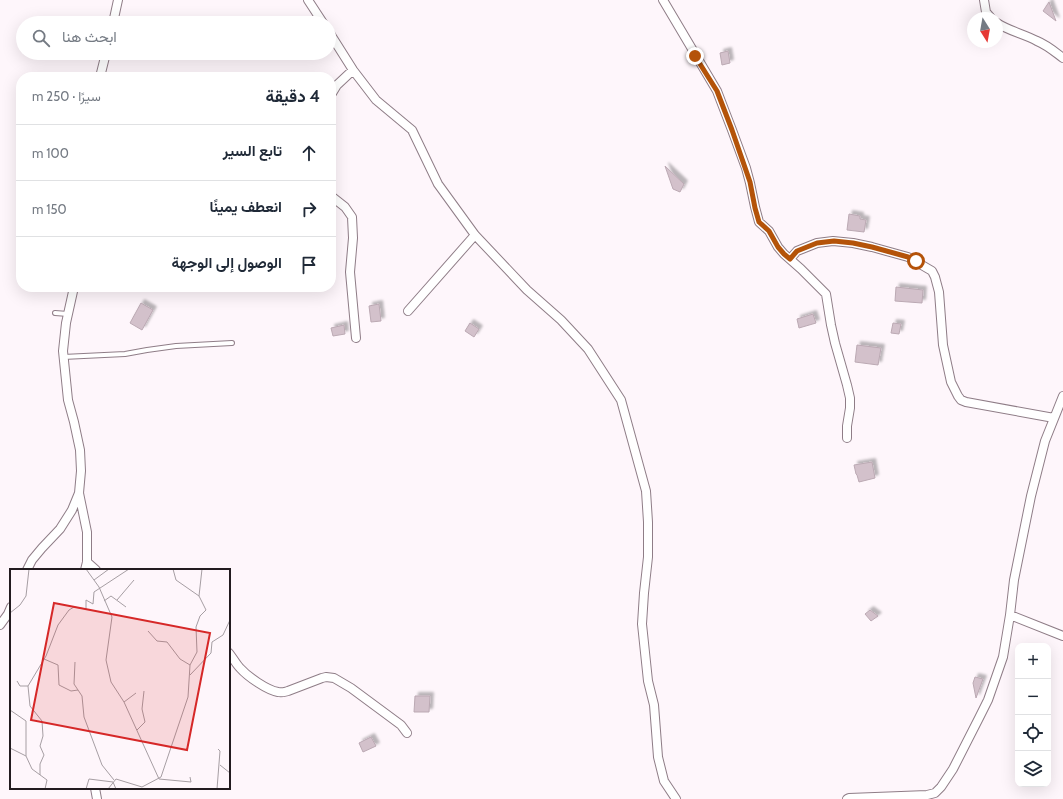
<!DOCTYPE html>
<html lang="ar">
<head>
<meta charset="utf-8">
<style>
  :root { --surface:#fff; --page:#f6f6f7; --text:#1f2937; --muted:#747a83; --line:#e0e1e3 }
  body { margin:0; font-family:Cabin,Vazirmatn,sans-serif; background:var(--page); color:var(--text); direction:rtl }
  .controls { position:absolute; right:12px; bottom:12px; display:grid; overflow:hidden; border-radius:8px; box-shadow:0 4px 16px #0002 }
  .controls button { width:36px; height:36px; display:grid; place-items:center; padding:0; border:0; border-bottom:1px solid var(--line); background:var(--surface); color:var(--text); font:20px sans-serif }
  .compass { position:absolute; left:967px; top:12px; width:36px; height:36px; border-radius:50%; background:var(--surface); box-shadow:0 4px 16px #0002; rotate:169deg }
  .stop { position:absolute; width:12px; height:12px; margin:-9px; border:3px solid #b45309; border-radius:50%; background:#fff }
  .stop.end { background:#b45309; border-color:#fff; box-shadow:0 1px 4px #0008 }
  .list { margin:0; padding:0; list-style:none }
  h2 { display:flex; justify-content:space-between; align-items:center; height:52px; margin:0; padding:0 16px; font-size:17px }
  h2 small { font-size:13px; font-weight:400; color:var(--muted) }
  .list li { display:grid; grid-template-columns:26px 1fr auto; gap:12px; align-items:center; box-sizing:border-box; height:56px; padding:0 16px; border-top:1px solid var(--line) }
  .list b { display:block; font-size:15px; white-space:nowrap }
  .list em { font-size:13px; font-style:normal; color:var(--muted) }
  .icon { flex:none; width:22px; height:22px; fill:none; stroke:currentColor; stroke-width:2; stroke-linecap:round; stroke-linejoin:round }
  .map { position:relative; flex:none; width:1063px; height:799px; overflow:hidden; direction:ltr }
  .search { position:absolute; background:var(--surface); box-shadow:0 4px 16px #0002; left:16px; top:16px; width:320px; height:44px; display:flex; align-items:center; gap:10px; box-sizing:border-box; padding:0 14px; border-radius:22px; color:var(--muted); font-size:15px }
  .panel { position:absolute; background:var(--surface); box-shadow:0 4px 16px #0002; left:16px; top:72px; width:320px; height:220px; border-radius:16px; direction:rtl }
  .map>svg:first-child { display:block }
</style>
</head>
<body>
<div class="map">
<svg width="1063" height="799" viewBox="0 0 1063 799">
  <defs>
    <filter id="shadow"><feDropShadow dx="3.5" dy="-3.5" stdDeviation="1" flood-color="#0004"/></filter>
  </defs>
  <rect width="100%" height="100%" fill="#fef6fb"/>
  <path fill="#d3c1cb" stroke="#bba9b3" filter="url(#shadow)" d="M1049,2L1056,21L1043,11Z
    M728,51L730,63L722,65L720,53Z
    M665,166L684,184L680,192L673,189Z
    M849,214L860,216V219L866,220L864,232L847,230Z
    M896,287L923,290L922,303L895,301Z
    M141,303L153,310L142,330L130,323Z
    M379,304L381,321L371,322L369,306Z
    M813,314L816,323L799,328L797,319Z
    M470,323L479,329L474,337L465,331Z
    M893,323L901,324L899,334L891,333Z
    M344,325L345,334L333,336L331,328Z
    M857,345L881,348L878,365L855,362Z
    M872,462L875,478L859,482L857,475L856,474L854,465Z
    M870,610L878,616L871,621L865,614Z
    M975,677L983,679L976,698L973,683Z
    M415,696H430L429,712H414Z
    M371,737L376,746L363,752L359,743Z"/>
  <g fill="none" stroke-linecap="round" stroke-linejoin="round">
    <defs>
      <path id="lane" d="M55,313L68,314
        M63,357L125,354L147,350L176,346L232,343"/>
      <path id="street" d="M308,0L323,23
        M663,0L717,91L732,130L746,168L750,183L755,207L759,222L769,231L778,247L784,254L801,269L826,294L831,325L835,343L847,385L850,398V408L847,426V438
        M984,0L986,12L991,18
        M113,23L118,0
        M997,23C1009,31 1024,34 1037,41C1047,45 1055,52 1063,58
        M329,32L353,70L376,100L412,130L438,184L475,235L527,290L561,320L588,349L621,400L646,491L648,522V557L644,593L642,624L648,681L654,705L658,757L664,781L676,799
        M100,77L106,53
        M331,95L337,85L353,70
        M331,196L345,207L352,217L353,238L350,272L356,338
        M790,259L797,251L817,243L833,241L853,243L872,247L908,257L932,271L935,277L939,292L943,345L951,382L958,396L961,400L966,402L1054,418
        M74,287L66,323L63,351L68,400L74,422L80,450L81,471L79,493L87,532V562L85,570
        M408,311L475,235
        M87,562L96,570
        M27,570L32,560L42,548L60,529L72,510L79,493
        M1010,615L1063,636
        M0,625L8,614L11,607
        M229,653C233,658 236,664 240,668C248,677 267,690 278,692C282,693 284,692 288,691L322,678L326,677L334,678L351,688L401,725L407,733
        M95,788L97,799
        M847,799L849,798L927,795L935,793L941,787L953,769L979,718L988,700L1003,657L1010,615L1014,580L1031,496L1045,441L1063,396"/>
    </defs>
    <use href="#lane" stroke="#8f7d87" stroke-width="6"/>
    <use href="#street" stroke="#8f7d87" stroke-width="10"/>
    <use href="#lane" stroke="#fff" stroke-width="4"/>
    <use href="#street" stroke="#fff" stroke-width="8"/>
  </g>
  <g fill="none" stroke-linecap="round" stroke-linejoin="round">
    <path stroke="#b45309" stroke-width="5" d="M695,56L717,91L732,130L750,182L755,208L759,222L769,231L778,247L784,254L790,259L797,251L817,243L834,241L853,243L872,247L908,257L916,261"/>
  </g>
  <g transform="translate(10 569)">
    <rect width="220" height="220" fill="#fef6fb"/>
    <path fill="none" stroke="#a69ea3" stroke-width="1" d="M76,0L89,18L102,48L96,91L101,113L114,133L149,210L181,213L180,208M163,0L166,11L189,27M84,11L99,0M107,31L124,11M94,32L101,27L116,38M0,44L10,36L16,27L19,0M138,62L147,72L157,73L170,90L180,96M34,90L48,96L49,116L61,122L68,121M65,93L64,115L72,127L74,148L92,196L104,211M180,106L201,84L202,73L213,66L220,51M7,112L10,117H18M114,133L126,124M0,141L16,152V187M127,161L135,153L132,140L134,122M0,179L16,187L22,200L37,211L35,220M210,196L220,204M30,206V195L34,186L30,177L33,167L32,152L20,137L18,117L36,87L48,56L59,41L64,38L76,40V31L83,35L84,23L119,0M76,220L79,210L103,213L106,220M98,220L106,210L132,218L151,208L178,128L180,96L187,83L186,58L190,47L196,41L189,27L192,0M207,220L210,182L208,180"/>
    <path fill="#d62828" fill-opacity="0.15" stroke="#d62828" stroke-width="2" d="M44,34L200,64L177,181L21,151Z"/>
    <rect width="220" height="220" fill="none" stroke="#221b1f" stroke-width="2"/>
  </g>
</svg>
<div class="controls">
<button>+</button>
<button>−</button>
<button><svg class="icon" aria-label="locate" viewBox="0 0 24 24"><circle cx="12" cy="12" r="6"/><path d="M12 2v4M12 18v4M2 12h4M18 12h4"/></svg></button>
<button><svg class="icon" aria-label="layers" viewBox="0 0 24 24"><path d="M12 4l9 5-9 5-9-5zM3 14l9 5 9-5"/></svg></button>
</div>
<svg class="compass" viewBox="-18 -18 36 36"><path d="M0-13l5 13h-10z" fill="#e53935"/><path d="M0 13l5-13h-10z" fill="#747a83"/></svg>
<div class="stop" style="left:916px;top:261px"></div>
<div class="stop end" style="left:695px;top:56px"></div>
<div class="search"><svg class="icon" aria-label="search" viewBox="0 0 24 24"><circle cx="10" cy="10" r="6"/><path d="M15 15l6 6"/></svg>ابحث هنا</div>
<section class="panel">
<h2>4 دقيقة<small>سيرًا · 250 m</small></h2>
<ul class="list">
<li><svg class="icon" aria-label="ahead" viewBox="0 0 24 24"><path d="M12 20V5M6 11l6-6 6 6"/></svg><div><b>تابع السير</b></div><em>100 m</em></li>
<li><svg class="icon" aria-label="right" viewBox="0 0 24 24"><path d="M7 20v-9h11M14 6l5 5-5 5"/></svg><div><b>انعطف يمينًا</b></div><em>150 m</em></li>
<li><svg class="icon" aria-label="arrive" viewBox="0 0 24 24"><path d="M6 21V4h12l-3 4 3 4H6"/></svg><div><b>الوصول إلى الوجهة</b></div></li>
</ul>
</section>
</div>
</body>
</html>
